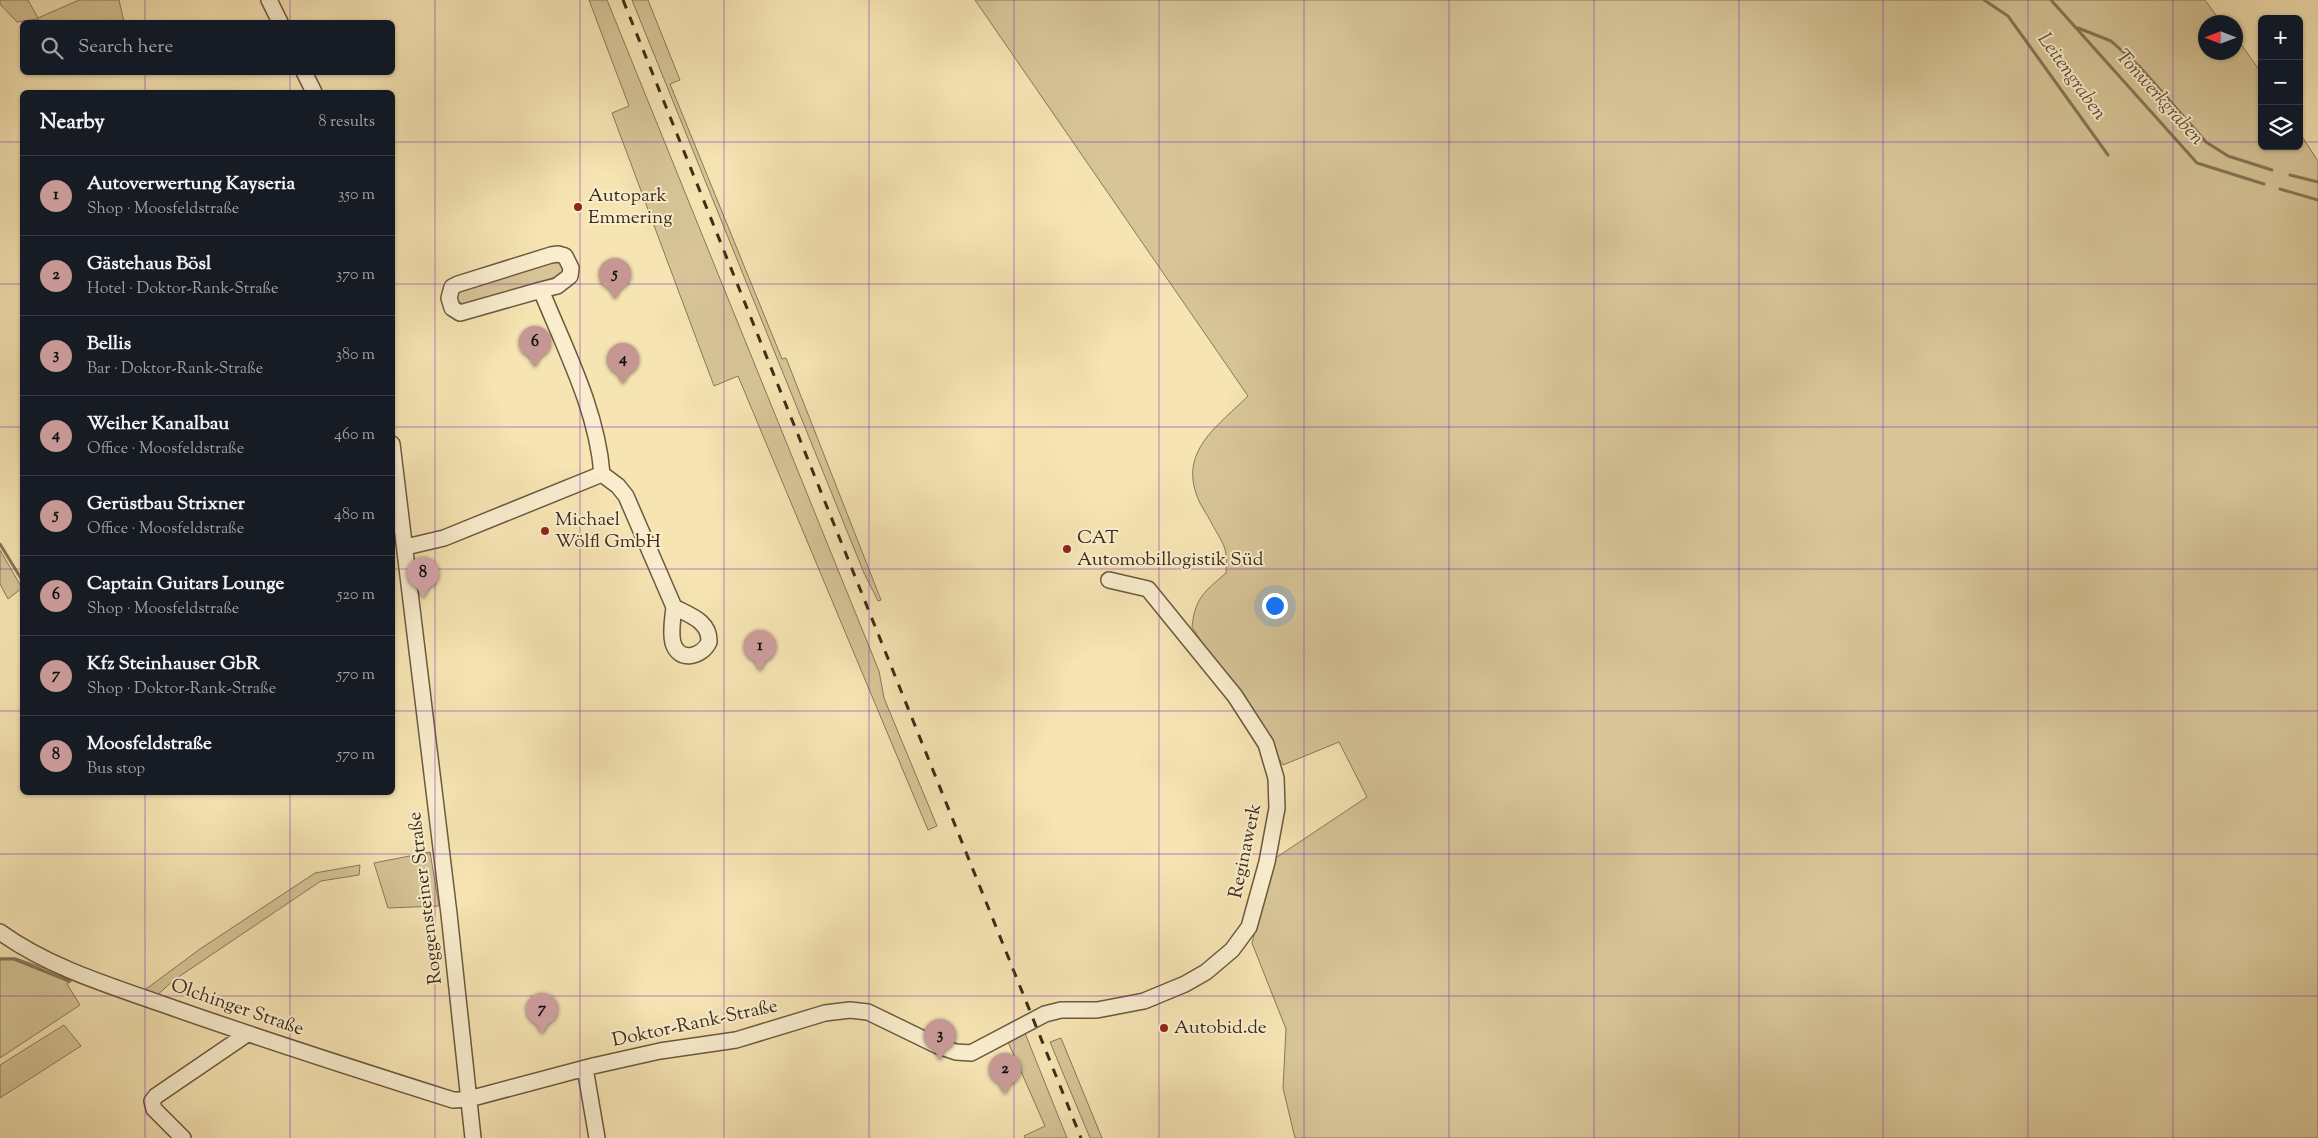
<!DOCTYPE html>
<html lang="en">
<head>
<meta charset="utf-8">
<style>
  :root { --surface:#171b24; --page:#242831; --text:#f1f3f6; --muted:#9ea1a6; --line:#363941; --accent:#c59692 }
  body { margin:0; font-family:"Sorts Mill Goudy",serif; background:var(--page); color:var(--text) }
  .controls { position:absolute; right:15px; top:15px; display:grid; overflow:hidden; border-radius:8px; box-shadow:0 1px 4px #0004 }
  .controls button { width:45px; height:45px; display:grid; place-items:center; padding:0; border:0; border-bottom:1px solid var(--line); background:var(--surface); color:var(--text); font:25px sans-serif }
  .compass { position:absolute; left:2198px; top:15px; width:45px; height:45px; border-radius:50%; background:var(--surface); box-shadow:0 1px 4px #0004; rotate:270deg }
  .you { position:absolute; left:1274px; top:605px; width:18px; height:18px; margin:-12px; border:4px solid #fff; border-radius:50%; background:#1a73e8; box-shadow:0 0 0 8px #1a73e833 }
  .badge { display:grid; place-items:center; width:32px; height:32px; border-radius:50%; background:var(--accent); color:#111; font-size:16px; font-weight:700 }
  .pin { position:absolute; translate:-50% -41px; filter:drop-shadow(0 1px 2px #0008) }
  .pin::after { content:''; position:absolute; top:26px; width:18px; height:15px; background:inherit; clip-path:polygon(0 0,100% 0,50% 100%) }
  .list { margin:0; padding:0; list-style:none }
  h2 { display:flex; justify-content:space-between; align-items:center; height:65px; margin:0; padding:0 20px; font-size:21px }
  h2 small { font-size:16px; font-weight:400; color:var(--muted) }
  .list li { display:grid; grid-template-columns:32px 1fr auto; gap:15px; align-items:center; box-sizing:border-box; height:80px; padding:0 20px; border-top:1px solid var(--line) }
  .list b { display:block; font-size:19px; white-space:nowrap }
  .list p { margin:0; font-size:16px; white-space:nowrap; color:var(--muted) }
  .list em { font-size:16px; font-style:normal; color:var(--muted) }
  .icon { flex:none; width:28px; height:28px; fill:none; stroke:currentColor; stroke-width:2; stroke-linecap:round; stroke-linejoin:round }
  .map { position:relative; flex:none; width:2318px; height:1138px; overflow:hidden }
  .search { position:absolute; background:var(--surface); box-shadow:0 1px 4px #0004; left:20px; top:20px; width:375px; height:55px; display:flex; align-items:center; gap:12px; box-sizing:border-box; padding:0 18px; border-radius:8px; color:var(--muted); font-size:19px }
  .panel { position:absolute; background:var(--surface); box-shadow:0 1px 4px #0004; left:20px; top:90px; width:375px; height:705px; border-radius:8px }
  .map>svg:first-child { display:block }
</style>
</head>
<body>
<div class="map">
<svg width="2318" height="1138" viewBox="0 0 2318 1138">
  <rect width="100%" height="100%" fill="#f6e4b3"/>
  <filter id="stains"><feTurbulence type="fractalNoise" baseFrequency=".004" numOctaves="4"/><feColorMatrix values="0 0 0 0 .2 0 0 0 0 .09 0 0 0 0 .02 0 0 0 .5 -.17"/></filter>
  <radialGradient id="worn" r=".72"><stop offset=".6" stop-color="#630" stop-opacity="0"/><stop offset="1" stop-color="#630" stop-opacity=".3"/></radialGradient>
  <path fill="#d7c598" stroke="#8a7858" d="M0,0H28L38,18L79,0H119L124,22H40L38,19L17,22L0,4Z
    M589,0H607L879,671L884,698L937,826L928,830L738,376L714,386L612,113L629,106Z
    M632,0H648L680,80L670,84L782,359L786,358L881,600L878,601L864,573Z
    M975,0H2205L2218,18L2225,22H2206V52H2236V37L2262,74V146H2299V132L2318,161V1138H1295L1283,1088L1286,1029L1252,943L1274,859L1367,797L1339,742L1283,765L1192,627C1195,598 1204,592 1226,573C1228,547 1224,546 1212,524C1207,514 1199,504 1196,493C1181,449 1220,424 1248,396Z
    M556,261H560L565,267L562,275L465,305L457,301V294L461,291Z
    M0,550L22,588L8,599L0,584Z
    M430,852L439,906L388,908L374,863Z
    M360,865L359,875L321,881L174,980L155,997L142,992L200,949L315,873Z
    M0,958H16L75,979L67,984L80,1005L0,1058Z
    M64,1025L81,1046L0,1098V1065Z
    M1025,1033L1067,1138H1025L1024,1136L1045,1126L1008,1042Z
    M1061,1038L1102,1138H1090L1050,1042Z"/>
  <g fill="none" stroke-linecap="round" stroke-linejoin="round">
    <path stroke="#867555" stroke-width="3" d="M1984,0L2008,16L2108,155
      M2051,0L2197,163L2264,184
      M2078,28L2111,41L2139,66L2206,142L2228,156L2272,170
      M2290,175L2318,182
      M2280,189L2318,200
      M0,544L22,580
      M0,959H14L69,981"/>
    <defs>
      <path id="minor" d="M269,0L280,22
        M304,72L314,92
        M541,290L460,313L452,308L449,298L452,287L458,284L551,255L558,254L565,256L571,268L570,276L557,286L541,290C565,349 597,410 602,474
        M392,444L449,914L473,1138
        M406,547L444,538L602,474L618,486L626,496L674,607
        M674,607C689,615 710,621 709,642C702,657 679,663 673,643C670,632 673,618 674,607Z
        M0,932C49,967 105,984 162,1004C258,1038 355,1069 453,1100L469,1099L593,1066L660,1051L736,1040L825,1013L850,1010L868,1012L938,1046L956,1052L971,1053L1045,1014L1061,1010H1097L1144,1001L1185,984L1206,972L1232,950L1249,927L1267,862L1277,808L1276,778L1266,744L1235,696L1148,589L1109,580
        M585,1068L597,1138
        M183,1138L154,1109L152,1101L156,1096L247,1034"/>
    </defs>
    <use href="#minor" stroke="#6b5a3e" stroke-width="18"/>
    <use href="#minor" stroke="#f9edce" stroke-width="15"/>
    <path stroke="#3d2c17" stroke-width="3" stroke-dasharray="9 9" stroke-linecap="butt" d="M623,0L1081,1138"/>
  </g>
  <path fill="none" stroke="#7b2cbf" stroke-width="1" stroke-opacity="0.55" d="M145,0V22M290,0V22M435,0V1138M580,0V1138M724,0V1138M869,0V1138M1014,0V1138M1159,0V1138M1304,0V1138M1449,0V1138M1594,0V1138M1739,0V1138M1883,0V1138M2028,0V1138M2173,0V1138M145,72V92M290,72V92M0,142H22M392,142H2262M2299,142H2318M0,284H22M392,284H2318M0,427H22M392,427H2318M0,569H22M392,569H2318M0,711H22M392,711H2318M145,792V1138M290,792V1138M0,854H2318M0,996H2318"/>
  <g fill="#8f2418" stroke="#f9edce" stroke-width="2">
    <circle cx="578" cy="207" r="5"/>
    <circle cx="545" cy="531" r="5"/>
    <circle cx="1067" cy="549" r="5"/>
    <circle cx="1164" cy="1028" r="5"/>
  </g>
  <g text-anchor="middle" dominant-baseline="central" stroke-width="4" stroke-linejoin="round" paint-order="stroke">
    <g font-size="19" fill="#3d2c17" stroke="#f9edce" text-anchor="start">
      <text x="588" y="196">Autopark<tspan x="588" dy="22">Emmering</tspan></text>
      <text x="555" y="520">Michael<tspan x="555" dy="22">Wölfl GmbH</tspan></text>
      <text x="1077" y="538">CAT<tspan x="1077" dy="22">Automobillogistik Süd</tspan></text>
      <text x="1174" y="1028">Autobid.de</text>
    </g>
    <g font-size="19" fill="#3d2c17" stroke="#f9edce">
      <text transform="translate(1246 851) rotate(-78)">Reginawerk</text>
      <text transform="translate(426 898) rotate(-97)">Roggensteiner Straße</text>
      <text transform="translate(237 1008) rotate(19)">Olchinger Straße</text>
      <text transform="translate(695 1024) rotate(-12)">Doktor-Rank-Straße</text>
    </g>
    <g font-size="20" font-style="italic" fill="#625036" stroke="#f9edce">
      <text transform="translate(2071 77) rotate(54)">Leitengraben</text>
      <text transform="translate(2159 98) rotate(48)">Tonwerkgraben</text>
    </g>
  </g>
  <rect width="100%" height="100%" filter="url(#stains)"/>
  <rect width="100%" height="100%" fill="url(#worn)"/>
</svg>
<div class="controls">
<button>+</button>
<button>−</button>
<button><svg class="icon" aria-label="layers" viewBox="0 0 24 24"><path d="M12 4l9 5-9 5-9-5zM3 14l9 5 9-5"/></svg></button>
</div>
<svg class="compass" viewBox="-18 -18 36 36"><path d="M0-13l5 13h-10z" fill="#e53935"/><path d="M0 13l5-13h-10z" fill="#9ea1a6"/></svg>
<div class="you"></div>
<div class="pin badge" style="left:760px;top:671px">1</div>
<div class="pin badge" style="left:1005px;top:1094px">2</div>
<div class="pin badge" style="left:940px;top:1060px">3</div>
<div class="pin badge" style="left:623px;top:384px">4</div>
<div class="pin badge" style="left:615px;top:299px">5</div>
<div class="pin badge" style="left:535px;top:367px">6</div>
<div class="pin badge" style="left:542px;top:1034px">7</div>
<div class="pin badge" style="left:423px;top:598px">8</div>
<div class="search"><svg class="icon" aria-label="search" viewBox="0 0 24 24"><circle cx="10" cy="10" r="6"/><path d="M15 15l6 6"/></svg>Search here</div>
<section class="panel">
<h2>Nearby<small>8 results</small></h2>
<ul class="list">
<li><span class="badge">1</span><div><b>Autoverwertung Kayseria</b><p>Shop · Moosfeldstraße</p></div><em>350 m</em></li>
<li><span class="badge">2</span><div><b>Gästehaus Bösl</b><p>Hotel · Doktor-Rank-Straße</p></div><em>370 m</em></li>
<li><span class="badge">3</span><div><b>Bellis</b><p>Bar · Doktor-Rank-Straße</p></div><em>380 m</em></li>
<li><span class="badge">4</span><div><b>Weiher Kanalbau</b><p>Office · Moosfeldstraße</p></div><em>460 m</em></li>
<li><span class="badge">5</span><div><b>Gerüstbau Strixner</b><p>Office · Moosfeldstraße</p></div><em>480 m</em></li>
<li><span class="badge">6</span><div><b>Captain Guitars Lounge</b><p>Shop · Moosfeldstraße</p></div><em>520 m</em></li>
<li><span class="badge">7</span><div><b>Kfz Steinhauser GbR</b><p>Shop · Doktor-Rank-Straße</p></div><em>570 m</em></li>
<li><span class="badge">8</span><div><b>Moosfeldstraße</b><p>Bus stop</p></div><em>570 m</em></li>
</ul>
</section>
</div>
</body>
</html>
